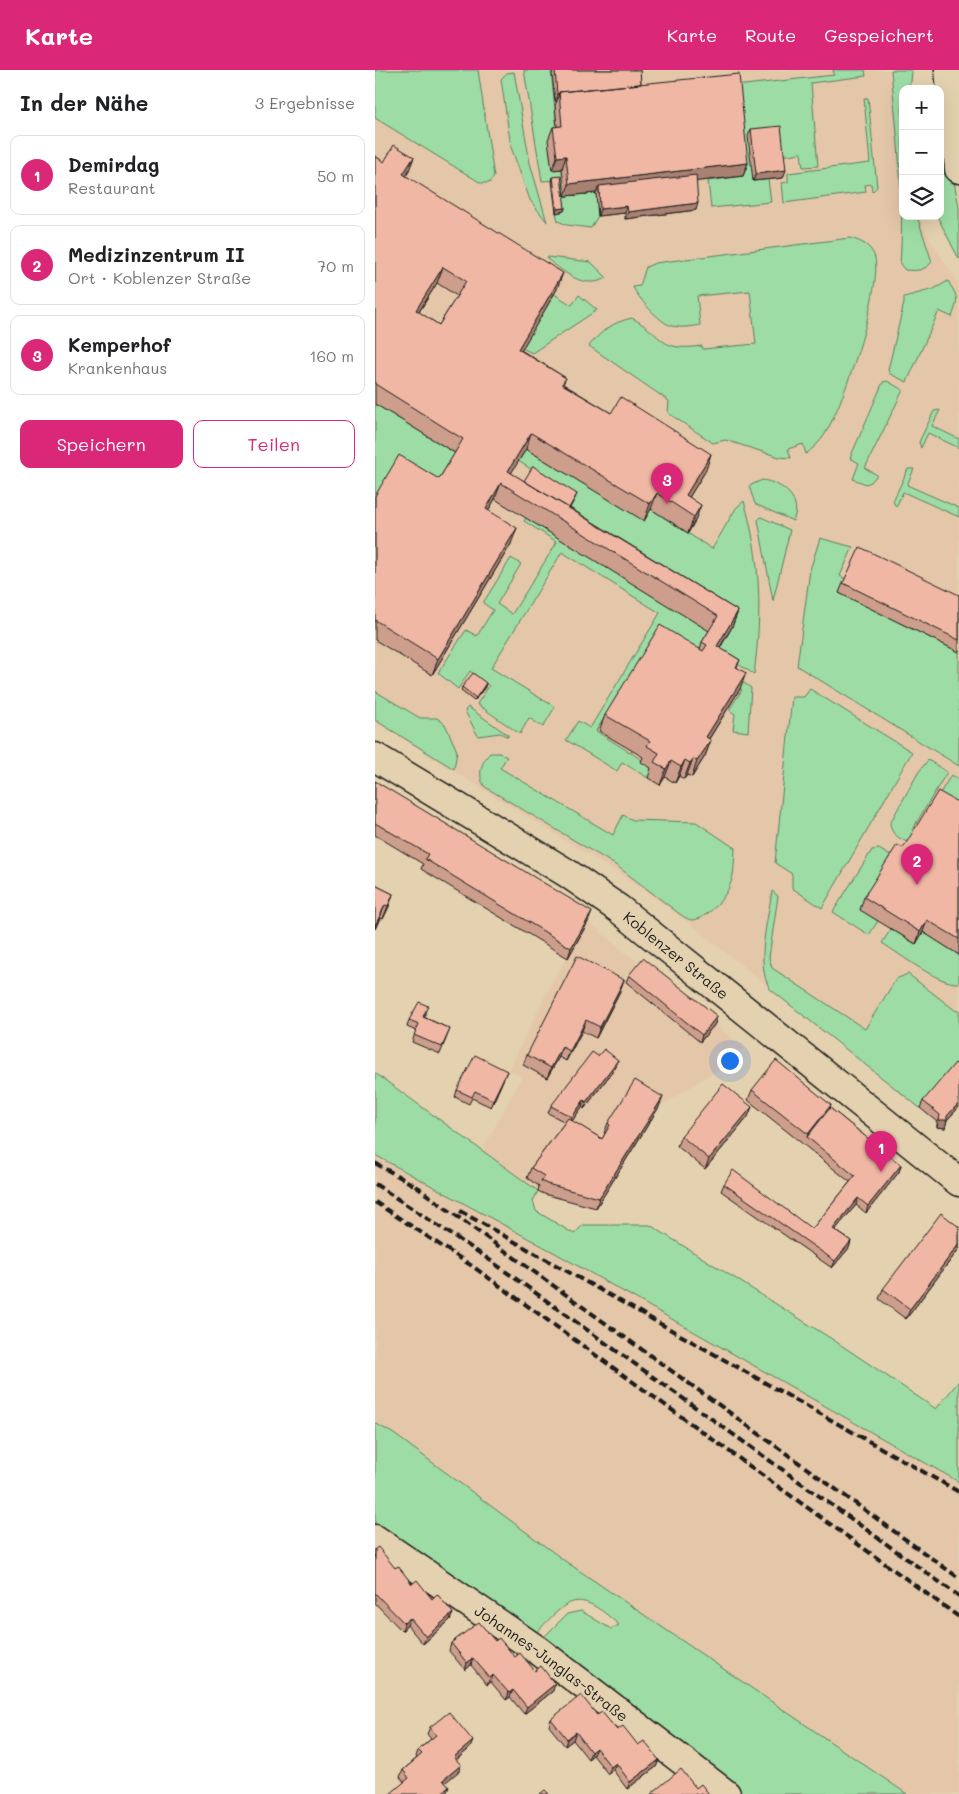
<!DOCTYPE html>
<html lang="de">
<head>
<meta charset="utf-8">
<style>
  :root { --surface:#fff; --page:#f2f2f2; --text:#202124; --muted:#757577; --line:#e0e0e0; --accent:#db2777 }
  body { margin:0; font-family:Mali,sans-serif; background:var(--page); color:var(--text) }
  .controls { position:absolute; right:15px; top:15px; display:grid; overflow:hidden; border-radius:10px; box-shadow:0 5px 20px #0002 }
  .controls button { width:45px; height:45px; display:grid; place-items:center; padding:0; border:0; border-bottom:1px solid var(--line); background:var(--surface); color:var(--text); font:25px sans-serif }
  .you { position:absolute; left:354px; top:990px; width:18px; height:18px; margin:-12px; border:4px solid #fff; border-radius:50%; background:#1a73e8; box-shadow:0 0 0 8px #1a73e833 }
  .badge { display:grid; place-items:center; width:32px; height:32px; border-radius:50%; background:var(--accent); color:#fff; font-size:16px; font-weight:700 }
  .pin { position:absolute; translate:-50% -41px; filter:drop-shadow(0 1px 2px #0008) }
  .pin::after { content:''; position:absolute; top:26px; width:18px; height:15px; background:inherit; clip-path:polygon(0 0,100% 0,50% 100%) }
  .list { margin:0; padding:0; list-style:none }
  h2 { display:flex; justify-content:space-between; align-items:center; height:65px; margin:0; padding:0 20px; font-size:21px }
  h2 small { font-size:16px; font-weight:400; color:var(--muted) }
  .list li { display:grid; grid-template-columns:32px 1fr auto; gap:15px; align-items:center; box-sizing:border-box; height:80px; margin:0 10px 10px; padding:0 10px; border:1px solid var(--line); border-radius:10px }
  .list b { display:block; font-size:19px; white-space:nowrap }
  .list p { margin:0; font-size:16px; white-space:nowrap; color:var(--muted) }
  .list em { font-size:16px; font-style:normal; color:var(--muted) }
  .actions { display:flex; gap:10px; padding:15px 20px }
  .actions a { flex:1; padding:11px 0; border:1px solid var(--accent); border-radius:10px; text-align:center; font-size:18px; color:var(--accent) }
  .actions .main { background:var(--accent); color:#fff }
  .icon { flex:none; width:28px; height:28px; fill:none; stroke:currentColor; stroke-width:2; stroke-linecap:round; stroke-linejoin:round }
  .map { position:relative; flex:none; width:584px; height:1724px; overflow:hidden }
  header { display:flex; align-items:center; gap:30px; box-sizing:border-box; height:70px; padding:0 25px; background:var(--accent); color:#fff }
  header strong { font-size:24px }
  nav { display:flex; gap:28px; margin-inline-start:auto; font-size:18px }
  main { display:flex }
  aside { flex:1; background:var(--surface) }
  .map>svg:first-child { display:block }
</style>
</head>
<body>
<header>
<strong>Karte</strong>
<nav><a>Karte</a><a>Route</a><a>Gespeichert</a></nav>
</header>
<main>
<aside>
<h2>In der Nähe<small>3 Ergebnisse</small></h2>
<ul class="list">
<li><span class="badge">1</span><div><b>Demirdag</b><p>Restaurant</p></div><em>50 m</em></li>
<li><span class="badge">2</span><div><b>Medizinzentrum II</b><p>Ort · Koblenzer Straße</p></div><em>70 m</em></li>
<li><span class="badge">3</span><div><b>Kemperhof</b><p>Krankenhaus</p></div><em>160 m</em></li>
</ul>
<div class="actions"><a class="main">Speichern</a><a>Teilen</a></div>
</aside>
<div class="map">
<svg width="584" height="1724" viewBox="0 0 584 1724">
  <rect width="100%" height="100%" fill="#e4d1af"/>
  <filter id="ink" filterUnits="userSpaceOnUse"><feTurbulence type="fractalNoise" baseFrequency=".02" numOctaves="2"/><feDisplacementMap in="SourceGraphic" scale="10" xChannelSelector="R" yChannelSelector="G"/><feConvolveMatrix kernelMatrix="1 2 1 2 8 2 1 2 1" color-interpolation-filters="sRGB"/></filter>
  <g filter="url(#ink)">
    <path fill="#e4c7a9" d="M0,0H537L536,19H528V146H547L548,158L584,215V940L477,984L309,849L251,808L0,652Z
      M213,852L369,978L356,991L284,1037L169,1124L107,1081L147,1007L134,1000L175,915Z
      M0,1085L182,1184L584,1412V1724H529L190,1491L19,1364L0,1353Z"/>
    <path fill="#9ddda5" stroke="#5c7c60" d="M0,0H103L119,107L114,113H106L0,48Z
      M149,0H176L183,69L174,70L177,99H187L190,126L221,123L223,146L216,158L192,155L183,151L181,143L189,141L185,110L167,111Z
      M458,0H490L491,6L436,13L443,96L428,97L426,83L406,86L378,111L393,109L396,132L336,138L333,111L368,106L360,16L459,5Z
      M516,0H537L536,12L527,21L528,146H542L557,192C549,201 542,201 530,200L525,194C530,129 522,65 516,0Z
      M139,2L155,93L172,152L155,130L136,77L126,9L132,3Z
      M489,28H493L502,117L497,122L496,114L490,115L491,122L409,133L407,113L413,112V103L495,93Z
      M565,57L566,61H572L574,87L584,137V189L562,146H565Z
      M475,168C486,171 497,176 500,188C507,220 467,340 448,367C443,374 437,379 431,384L428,374L413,379L416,388L404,387L350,370L338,373L293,343L294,331L214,276C226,261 238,252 257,248C292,267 282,282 327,276L328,279L381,274L375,221L322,226L325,255C316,257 306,258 297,256C285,253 263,228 258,217L265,216L271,197L280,193Z
      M173,187L216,192L232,208C208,220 191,203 172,189Z
      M573,211C583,228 584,227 577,247L564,241L532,312L515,304L513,300L529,233V227L559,219Z
      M179,224L197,235L204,225L222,240L157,283L147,278Z
      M512,311L528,320L490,398L502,405L496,412L491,414L478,409L484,393L475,388L508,312Z
      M0,334L83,385L58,426L0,431Z
      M565,340L557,356L584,369V378L553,363L546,378L544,372L559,341Z
      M151,379L269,450L276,439L337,479L361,438L369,431C386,489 387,544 379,604L343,582L357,557L186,453L201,427L143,391Z
      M533,399H539L532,415L584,438V447L528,422L521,437L518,431Z
      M387,410C408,413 428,429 418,451L380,434L374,416Z
      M386,447L415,460L398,531L383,450Z
      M151,448L337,562L322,588L278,569L221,661L267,690L278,699L273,708L247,692L242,701L191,670L203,651L215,658L285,543L187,482L116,598L180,637L168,657L154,648L145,664L102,634L114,616L95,601L83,619L63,603L91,560L102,566L118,540L108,533L136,488L146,494L122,534L137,544L182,472L149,451Z
      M445,468L478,477L465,506L471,509L464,523L584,582V696L422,596L435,500Z
      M359,606L376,618L373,662L358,660L360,644L354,640L367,620L355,613Z
      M435,619L537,682L447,838L417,818V804L400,793L417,627H429Z
      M0,621L45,648H62L70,654L82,681L79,699L0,650Z
      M93,637L133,665V667L125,663L103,666L90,641Z
      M115,683H124L132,687L125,698L238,765L248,745L258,750L321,752L360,778C359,791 360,805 354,817C350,828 331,850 317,850C314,850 309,847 306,845L242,796L110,717C102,706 106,692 115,683Z
      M553,690L572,702L537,760L540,763L534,773C524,768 516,765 515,753L543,703Z
      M576,705L584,709V749L559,733Z
      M504,779L517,787L485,839L503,851L494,865L458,842L497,780Z
      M397,821L403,826L394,887L397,898L490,959L521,909L533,904L581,941L584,940V993L545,1038L395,919C380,894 393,850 397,821Z
      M516,859L540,874L548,862L584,885V913C564,915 525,884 507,873Z
      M0,1003L163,1121L158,1131L161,1141L199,1164L208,1155H275L460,1271L561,1339L584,1311V1412L182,1184L0,1085Z
      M0,1353L19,1364L190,1491L532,1724H364L164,1572L192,1544L206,1541L236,1559L244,1555C200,1515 193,1530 157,1567L0,1457Z"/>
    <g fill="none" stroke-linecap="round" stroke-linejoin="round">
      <defs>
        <g id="minor">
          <path id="s1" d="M0,687L192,803L244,839L584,1112"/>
          <path id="s2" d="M0,1469L164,1581L351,1724"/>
        </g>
        <path id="major" d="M574,0L584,99"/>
      </defs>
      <use href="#minor" stroke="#1c1c1c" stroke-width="31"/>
      <use href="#major" stroke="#1c1c1c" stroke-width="31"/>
      <use href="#minor" stroke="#e4d1af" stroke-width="28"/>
      <use href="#major" stroke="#e4d1af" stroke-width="28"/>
      <path stroke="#1c1c1c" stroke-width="4" stroke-dasharray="8 4" stroke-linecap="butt" d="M0,1093L46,1119
        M0,1114L109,1186L584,1526
        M40,1116L584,1508
        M0,1132L100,1198L584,1547
        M85,1141L584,1422"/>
    </g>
    <path fill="#ce9e8d" stroke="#1c1c1c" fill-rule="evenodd" d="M178,0H265L266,14L373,93L368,106L321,111V140L250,149V143L223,146L221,123L190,126L187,99L177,100L173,70L178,57H182L180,35L182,31H180L177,4Z
      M376,59L408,108L378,111L373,66Z
      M0,86L9,92L39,87L31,106L182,219L146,280L191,308L188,314L331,400L314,427L320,451L313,463L276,439L269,451L151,379L136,403L149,411L202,424L195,438L363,541L357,557L345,578L365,590L362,597L365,619L334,669L336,670L330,686L317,707L312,705L309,709L304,706L300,713L290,707L285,715L273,708L276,698L266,692L268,687L224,661L230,645L325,579L327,572L334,561L120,429L113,441L136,474L57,605L0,570V426L64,409L80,383L0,334ZM62,213L82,226L64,255L44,242Z
      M178,107L190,138L189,141L181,143L177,111Z
      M468,513L584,525V582L464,523Z
      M87,617H110L99,631L86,621Z
      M0,711L213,852L193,888L46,799L48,794L0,765Z
      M584,733V885L548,862L541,874L485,840L489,827L528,778Z
      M0,815L18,824L8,849L5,848L0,859Z
      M254,905L342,946L340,954L325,972L251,912Z
      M245,921L221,968L207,961L191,991L184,987L172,1008L148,995L152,985Z
      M51,943L49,947L75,959L65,984L37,972L41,961L32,957L34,950Z
      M223,986L241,997L209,1039L207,1037L197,1051L227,1069L230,1064L229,1063L233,1053L284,1037L221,1138L169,1124L163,1121L164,1116L152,1108L156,1098L190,1052L173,1043L176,1036Z
      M129,1008L116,1037L97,1028L94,1034L80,1027L82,1020Z
      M377,1020L456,1035L455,1038L526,1095L524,1102L491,1143L481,1135L460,1160L476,1171L474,1178L457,1198L346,1121L349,1114L437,1159L475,1112L373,1030Z
      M548,1031L584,1037L572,1050L570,1058L562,1057V1052L545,1038Z
      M373,1047L330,1099L302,1076L306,1066Z
      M584,1157V1179L531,1249L504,1229L508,1219Z
      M0,1479L37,1514L78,1543L75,1550L48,1574L32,1555L27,1561L0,1533Z
      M120,1571L140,1587L178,1621L149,1644L135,1627L131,1630L116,1612L112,1615L96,1595L90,1600L74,1581L76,1573Z
      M222,1645L284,1690L281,1697L252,1719L238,1700L233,1704L218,1685L213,1689L198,1670L190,1676L174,1656L176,1649Z
      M55,1657L95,1678L81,1690L86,1695L83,1702L29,1712L25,1707L28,1700L42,1688L41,1687L43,1680L56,1669L52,1664Z"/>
    <path fill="#a88173" stroke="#1c1c1c" d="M184,23L182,31H180L182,24Z
      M191,86L187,99L177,100L182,87Z
      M39,87L33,103L22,120L28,104Z
      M373,93L368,106L224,123V116L221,123L190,126L194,114Z
      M411,100L408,108L378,111L381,104Z
      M323,133L321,140L250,149L253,142Z
      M252,136L250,143L223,146L225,139Z
      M190,138L189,141L181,143L182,139Z
      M68,197L62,213L35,256L41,240Z
      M188,203L182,219L138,295L143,279Z
      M156,363L151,379L129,415L133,401Z
      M336,384L331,400L307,439L311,425Z
      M126,413L120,429L105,455L111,439Z
      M282,423L276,439L269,451L275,434Z
      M326,435L320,451L313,463L319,447Z
      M142,458L136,474L57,605L63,589Z
      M363,541L357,557L336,592L342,576Z
      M371,603L365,619L325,683L331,667Z
      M111,613L110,617L99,631Z
      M336,670L330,686L317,707L322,691Z
      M318,689L312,705L309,709L315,693Z
      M310,690L304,706L300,713L306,697Z
      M296,691L290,707L285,715L291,699Z
      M18,824L14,837L8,849L13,836Z
      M10,835L5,848L0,859V856Z
      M217,842L213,852L193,888L196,878Z
      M552,850L548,862L541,874L545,862Z
      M249,910L245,921L221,968L225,957Z
      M342,946L340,954L325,972L327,965Z
      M211,950L207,961L191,991L195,981Z
      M187,977L184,987L172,1008L176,998Z
      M243,990L241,997L209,1039L211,1032Z
      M132,1001L129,1008L116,1037L118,1030Z
      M288,1027L284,1037L221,1138L224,1128Z
      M209,1030L207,1037L195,1054L197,1047Z
      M584,1033V1037L572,1050L570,1058L562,1057L564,1050L572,1046Z
      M456,1035L453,1045L432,1067L433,1064Z
      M377,1037L373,1047L330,1099L334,1089Z
      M526,1095L524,1102L491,1143L493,1136Z
      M483,1128L481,1135L455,1166L458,1159Z
      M476,1171L474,1178L457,1198L460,1191Z
      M584,1174V1179L531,1249L535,1239Z
      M78,1543L75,1550L48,1574L51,1567Z
      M35,1548L32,1555L27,1561L29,1553Z
      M98,1588L96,1595L90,1600L92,1593Z
      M118,1605L116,1612L112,1615L115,1608Z
      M180,1614L178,1621L149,1644L152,1637Z
      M138,1620L135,1627L131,1630L134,1623Z
      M201,1662L198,1670L190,1676L192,1669Z
      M98,1671L95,1678L76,1694L79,1687Z
      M221,1678L218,1685L213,1689L216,1682Z
      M284,1690L281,1697L252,1719L255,1712Z
      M241,1693L238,1700L233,1704L236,1697Z
      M86,1695L83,1702L65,1717L68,1710Z
      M74,1717L71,1724H65Z"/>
    <path fill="#f0b8a4" stroke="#1c1c1c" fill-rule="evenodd" d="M180,0H265L266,14L184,22L185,23L182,24Z
      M364,4L373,93L194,114L191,86L182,87L178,57L187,56L184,22Z
      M406,56L411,100L381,104L376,59Z
      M19,75L39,87L28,104L188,203L143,279L191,308L187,314L236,343L246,327L336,384L311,425L326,435L319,447L282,423L275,434L156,363L133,401L363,541L342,576L365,590L361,597L371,603L331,667L336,670L322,691L318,689L315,693L310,690L306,697L296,691L291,699L279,692L284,683L272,676L275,671L230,645L285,555L328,581L332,575L327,572L343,546L126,413L111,439L142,458L63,589L0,550V426L24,385L64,409L88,369L0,314V86L9,92ZM68,197L91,211L64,255L41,240Z
      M321,105L323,133L253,142L252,136L225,139L224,116Z
      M186,106L190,138L182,139L178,107Z
      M158,396L202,424L194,438L149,411Z
      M485,477L584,525V570L468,513Z
      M98,603L111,613L101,628L87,617Z
      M0,711L217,842L196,878L50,789L53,784L0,753Z
      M563,721L584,733V869L552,850L545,862L489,827L522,775L528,778Z
      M0,815L18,824L13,836L10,835L0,856Z
      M202,886L249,910L225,957L211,950L195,981L187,977L176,998L152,985Z
      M268,888L342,946L327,965L254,905Z
      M44,932L53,936L48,947L75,959L67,977L39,965L44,954L34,950Z
      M229,979L243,990L211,1032L209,1030L197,1047L176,1036L217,982L223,986Z
      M100,985L132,1001L118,1030L100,1021L97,1027L82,1020Z
      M401,990L456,1035L433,1064L377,1020Z
      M580,993L584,996V1033L572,1046V1050H564L565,1045L548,1031Z
      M260,1010L288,1027L224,1128L172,1114L166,1111L169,1106L156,1098L193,1048L227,1069L235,1055L233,1053Z
      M348,1014L377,1037L334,1089L306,1066Z
      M455,1038L526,1095L493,1136L483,1128L458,1159L476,1171L460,1191L349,1114L358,1100L437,1159L480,1106L432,1067Z
      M566,1143L584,1157V1174L535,1239L508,1219Z
      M3,1477L20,1498L23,1496L37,1514L42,1510L57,1529L62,1524L78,1543L51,1567L35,1548L29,1553L0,1523V1479Z
      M104,1552L120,1571L124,1568L140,1587L145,1583L160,1601L166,1596L180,1614L152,1637L138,1620L134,1623L118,1605L115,1608L98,1588L92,1593L76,1573Z
      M206,1625L222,1645L227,1642L242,1660L248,1656L263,1675L269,1671L284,1690L255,1712L241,1693L236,1697L221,1678L216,1682L201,1662L192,1669L176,1649Z
      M74,1642L98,1671L79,1687L86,1695L68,1710L74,1717L65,1724H15L34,1708L28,1700L47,1684L43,1680L61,1665L55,1657Z
      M306,1699L321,1718L326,1714L334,1724H276Z
      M170,1720L174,1724H165Z"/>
  </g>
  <g text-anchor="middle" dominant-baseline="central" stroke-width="4.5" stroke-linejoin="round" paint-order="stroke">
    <g font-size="15" fill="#1c1c1c" stroke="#e4d1af">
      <text stroke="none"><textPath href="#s1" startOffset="361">Koblenzer Straße</textPath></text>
      <text stroke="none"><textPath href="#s2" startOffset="216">Johannes-Junglas-Straße</textPath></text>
    </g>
  </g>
</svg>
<div class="controls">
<button>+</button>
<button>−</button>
<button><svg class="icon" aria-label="layers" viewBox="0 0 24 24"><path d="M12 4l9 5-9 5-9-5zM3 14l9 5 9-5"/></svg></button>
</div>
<div class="you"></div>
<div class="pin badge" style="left:506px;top:1102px">1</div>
<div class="pin badge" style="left:542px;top:815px">2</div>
<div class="pin badge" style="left:292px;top:434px">3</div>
</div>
</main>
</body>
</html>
